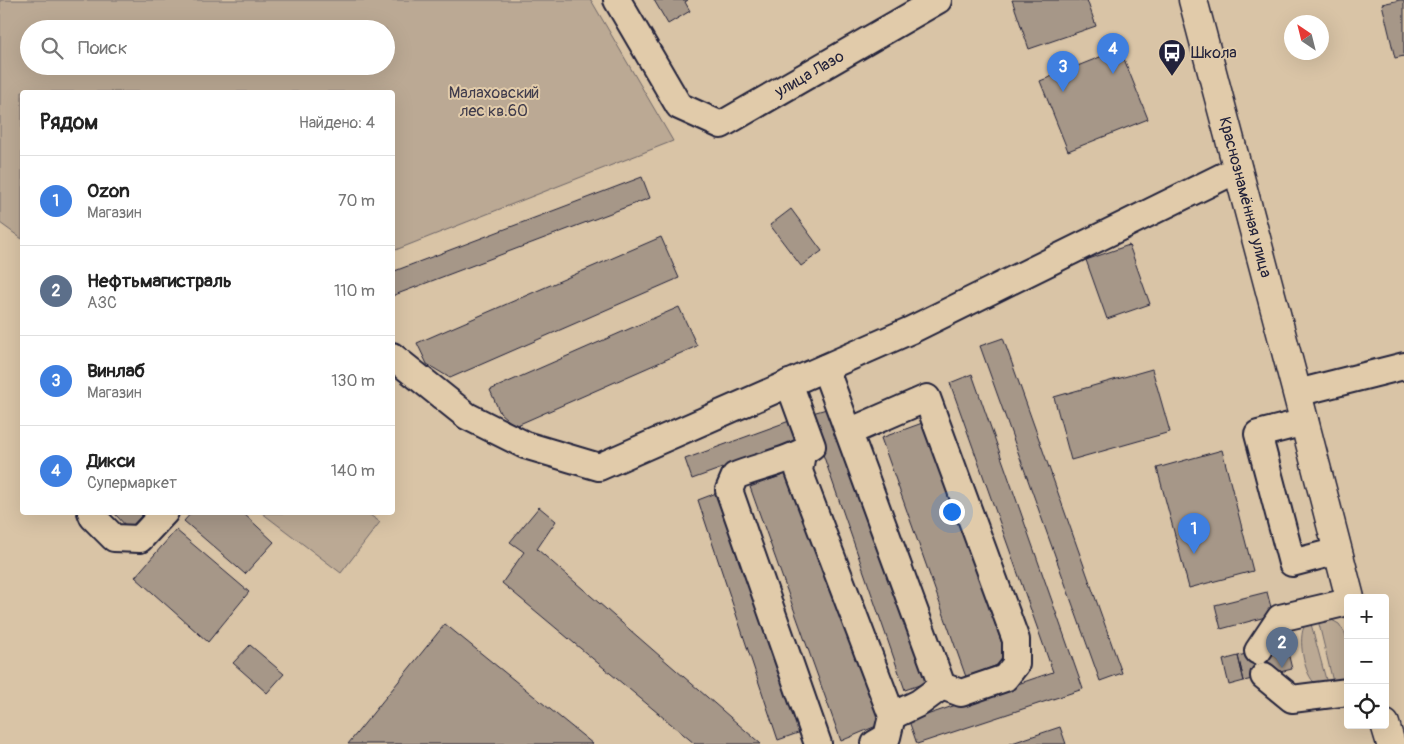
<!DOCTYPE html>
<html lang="ru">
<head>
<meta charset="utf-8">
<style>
  :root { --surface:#fff; --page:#f6f6f6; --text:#222; --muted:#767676; --line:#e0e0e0; --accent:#22223b }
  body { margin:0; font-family:Pangolin,sans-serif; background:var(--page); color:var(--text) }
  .controls { position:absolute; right:15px; bottom:15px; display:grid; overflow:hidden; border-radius:5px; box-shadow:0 5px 20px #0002 }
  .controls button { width:45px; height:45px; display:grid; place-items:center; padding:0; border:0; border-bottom:1px solid var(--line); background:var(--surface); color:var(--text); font:25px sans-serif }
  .compass { position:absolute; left:1284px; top:15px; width:45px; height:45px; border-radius:50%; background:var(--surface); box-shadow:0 5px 20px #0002; rotate:325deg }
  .you { position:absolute; left:951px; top:511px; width:18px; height:18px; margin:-12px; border:4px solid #fff; border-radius:50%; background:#1a73e8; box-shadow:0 0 0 8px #1a73e833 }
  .badge { display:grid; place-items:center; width:32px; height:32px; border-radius:50%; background:var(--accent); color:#fff; font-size:16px; font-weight:700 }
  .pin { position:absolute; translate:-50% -41px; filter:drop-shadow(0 1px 2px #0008) }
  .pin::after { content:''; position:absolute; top:26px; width:18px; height:15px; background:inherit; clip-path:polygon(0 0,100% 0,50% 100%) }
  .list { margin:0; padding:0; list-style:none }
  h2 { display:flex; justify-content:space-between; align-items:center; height:65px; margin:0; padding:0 20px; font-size:21px }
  h2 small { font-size:16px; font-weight:400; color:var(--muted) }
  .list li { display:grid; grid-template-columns:32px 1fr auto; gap:15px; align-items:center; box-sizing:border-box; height:90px; padding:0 20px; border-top:1px solid var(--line) }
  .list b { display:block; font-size:19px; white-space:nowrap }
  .list p { margin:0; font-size:16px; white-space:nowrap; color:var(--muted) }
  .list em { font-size:16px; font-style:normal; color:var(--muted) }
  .icon { flex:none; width:28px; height:28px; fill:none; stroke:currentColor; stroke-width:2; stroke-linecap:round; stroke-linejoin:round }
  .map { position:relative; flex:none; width:1404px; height:744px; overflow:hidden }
  .search { position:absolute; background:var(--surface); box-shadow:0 5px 20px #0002; left:20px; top:20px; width:375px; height:55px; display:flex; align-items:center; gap:12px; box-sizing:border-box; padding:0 18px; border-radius:28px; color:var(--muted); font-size:19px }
  .panel { position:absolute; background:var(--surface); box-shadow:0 5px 20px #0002; left:20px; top:90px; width:375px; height:425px; border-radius:5px }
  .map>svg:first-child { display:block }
</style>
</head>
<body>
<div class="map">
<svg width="1404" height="744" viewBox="0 0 1404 744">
  <rect width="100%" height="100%" fill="#d9c4a6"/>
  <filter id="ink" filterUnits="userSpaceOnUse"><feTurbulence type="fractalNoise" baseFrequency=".02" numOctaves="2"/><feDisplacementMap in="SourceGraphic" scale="10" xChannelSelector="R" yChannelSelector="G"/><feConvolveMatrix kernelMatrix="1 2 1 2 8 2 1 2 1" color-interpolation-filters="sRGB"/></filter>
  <g filter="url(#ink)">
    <path fill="#bba994" stroke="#6e6668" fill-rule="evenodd" d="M0,0H591L673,141L393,251L392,92H22V239L0,223ZM29,29H386V66H29Z
      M262,513H367L380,522L341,573Z
      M1330,619L1339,624L1345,633L1348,643V673L1343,681L1333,682L1318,620Z
      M1311,624L1328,687C1324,686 1319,686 1316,684C1304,676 1297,637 1305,625Z"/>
    <path fill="#a69788" stroke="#22223b" d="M654,0H688L685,2L690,11L668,24Z
      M1012,0H1087L1096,26L1029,49Z
      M1400,0H1404V56L1395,58L1382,4Z
      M1120,49L1148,119L1068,151L1040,81Z
      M642,177L650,198L392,296V272Z
      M791,209L822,251L801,266L770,225Z
      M661,237L679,278L450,378L427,364L417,343Z
      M1129,245L1150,304L1107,319L1086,260Z
      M679,307L697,346L515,426L500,413L490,390Z
      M1003,338L1122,673L1100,681L980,346Z
      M1152,369L1170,432L1071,460L1054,397Z
      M972,374L1083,689L917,744L909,721L1053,672L950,383Z
      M830,408L928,682L905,690L809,414Z
      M792,420L800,440L692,479L685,459Z
      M925,422L1008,661L966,677L881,438Z
      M1222,450L1253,571L1189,588L1157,468Z
      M791,472L881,724L841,741L750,487Z
      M719,492L801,732L778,740L698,500Z
      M539,507L556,521L537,549L761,744H695L502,583L524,552L510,542Z
      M113,512H145L129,529Z
      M192,512H242L274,542L245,574L184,521Z
      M176,530L249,592L208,642L135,577Z
      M1267,592L1273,615L1221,629L1215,605Z
      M445,624L593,744H348Z
      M1286,644L1292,669L1244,681L1238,656Z
      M250,645L284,674L267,693L233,663Z
      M1238,656L1244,681L1229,685L1223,660Z
      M1060,727L1066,744H1009Z"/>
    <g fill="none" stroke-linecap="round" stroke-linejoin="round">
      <defs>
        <g id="minor">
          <path id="s1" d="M617,0L679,106L721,125L938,0"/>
          <path d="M392,356L467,416L525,445L599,467L911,330L1238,169"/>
          <path d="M825,368L942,686L961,693L1005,678L1016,664V640L927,398L849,432"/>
          <path d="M789,383L812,446C791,461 759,466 735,476L729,490L818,744"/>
          <path d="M1297,393L1404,366"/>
          <path d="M1305,422L1258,434L1292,563L1338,551"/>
          <path d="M802,453L799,471L892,716L887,737L875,744"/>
          <path d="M91,512L93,517L114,538L140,539L165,512"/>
          <path d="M1258,651L1280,618L1348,602"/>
          <path d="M1264,676L1292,699L1348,692"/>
          <path d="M892,716L919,703L942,686"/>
        </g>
        <g id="major">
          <path id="s2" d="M1193,0L1297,393L1350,598"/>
          <path d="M1385,724L1391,744"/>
        </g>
      </defs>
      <use href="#minor" stroke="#22223b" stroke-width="30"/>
      <use href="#major" stroke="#22223b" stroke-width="31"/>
      <use href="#minor" stroke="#e1cbaa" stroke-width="26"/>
      <use href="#major" stroke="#e1cbaa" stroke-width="28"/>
    </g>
  </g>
  <defs>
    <symbol id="bus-pin" viewBox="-11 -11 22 30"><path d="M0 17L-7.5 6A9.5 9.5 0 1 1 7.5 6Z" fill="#22223b" stroke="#e1cbaa"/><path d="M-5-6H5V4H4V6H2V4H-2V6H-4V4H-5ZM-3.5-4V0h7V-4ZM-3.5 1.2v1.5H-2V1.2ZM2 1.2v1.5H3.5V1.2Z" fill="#fff"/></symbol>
  </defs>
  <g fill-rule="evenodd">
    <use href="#bus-pin" x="1156" y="37" width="32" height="43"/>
  </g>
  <g text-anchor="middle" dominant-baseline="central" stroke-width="4" stroke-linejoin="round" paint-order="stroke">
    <g font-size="16" fill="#22223b" stroke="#e1cbaa" text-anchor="start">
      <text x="1191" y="53">Школа</text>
    </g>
    <g font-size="16" fill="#22223b" stroke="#e1cbaa">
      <text stroke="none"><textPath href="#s1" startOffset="271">улица Лазо</textPath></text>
      <text stroke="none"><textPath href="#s2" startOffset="204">Краснознамённая улица</textPath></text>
    </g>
    <g font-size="16" fill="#413d4d" stroke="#e1cbaa">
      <text x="494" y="93">Малаховский<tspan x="494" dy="18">лес кв.60</tspan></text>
    </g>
  </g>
</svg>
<div class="controls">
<button>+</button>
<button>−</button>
<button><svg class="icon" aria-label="locate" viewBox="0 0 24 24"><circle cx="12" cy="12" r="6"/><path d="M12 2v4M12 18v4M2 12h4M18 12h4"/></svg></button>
</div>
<svg class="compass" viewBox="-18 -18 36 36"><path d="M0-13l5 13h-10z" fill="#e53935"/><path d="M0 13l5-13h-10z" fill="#767676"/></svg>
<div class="you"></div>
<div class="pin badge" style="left:1194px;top:554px;background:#3f7fe0">1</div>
<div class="pin badge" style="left:1282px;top:668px;background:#5c6f8a">2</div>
<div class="pin badge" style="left:1063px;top:92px;background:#3f7fe0">3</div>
<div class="pin badge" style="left:1113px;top:74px;background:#3f7fe0">4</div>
<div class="search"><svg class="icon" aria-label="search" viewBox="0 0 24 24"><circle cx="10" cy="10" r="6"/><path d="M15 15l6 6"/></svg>Поиск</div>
<section class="panel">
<h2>Рядом<small>Найдено: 4</small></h2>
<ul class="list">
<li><span class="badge" style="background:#3f7fe0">1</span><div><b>Ozon</b><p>Магазин</p></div><em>70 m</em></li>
<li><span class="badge" style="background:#5c6f8a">2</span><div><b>Нефтьмагистраль</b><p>АЗС</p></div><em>110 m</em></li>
<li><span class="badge" style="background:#3f7fe0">3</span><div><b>Винлаб</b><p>Магазин</p></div><em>130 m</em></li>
<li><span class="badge" style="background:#3f7fe0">4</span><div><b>Дикси</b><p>Супермаркет</p></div><em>140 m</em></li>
</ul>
</section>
</div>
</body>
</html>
